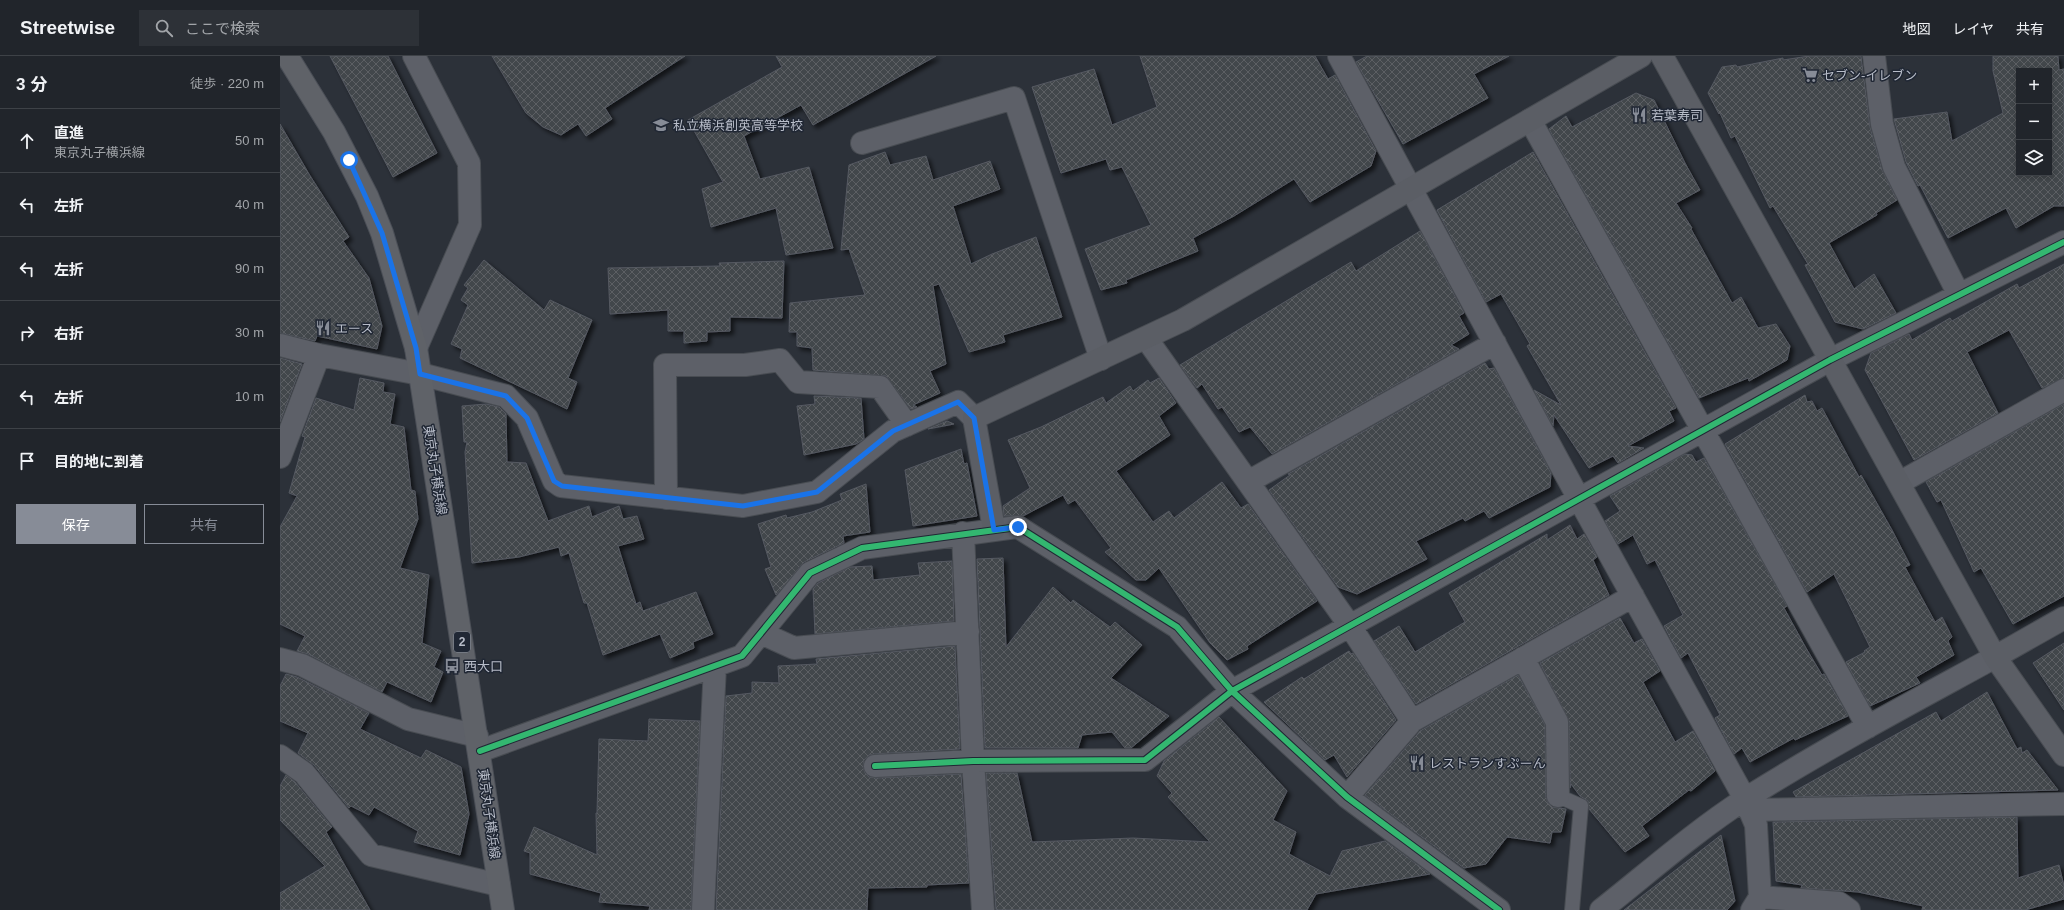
<!DOCTYPE html>
<html lang="ja">
<head>
<meta charset="utf-8">
<style>
  :root { --surface:#21252b; --page:#2d3137; --text:#f1f3f6; --muted:#a2a5a9; --line:#3e4247; --accent:#878c97 }
  body { margin:0; font-family:Arial,"Noto Sans JP",sans-serif; background:var(--page); color:var(--text) }
  .controls { position:absolute; right:12px; top:12px; display:grid; overflow:hidden; border-radius:0px; box-shadow:0 2px 6px #0003 }
  .controls button { width:36px; height:36px; display:grid; place-items:center; padding:0; border:0; border-bottom:1px solid var(--line); background:var(--surface); color:var(--text); font:20px sans-serif }
  .stop { position:absolute; width:12px; height:12px; margin:-9px; border:3px solid #1a73e8; border-radius:50%; background:#fff }
  .stop.end { background:#1a73e8; border-color:#fff; box-shadow:0 1px 4px #0008 }
  .list { margin:0; padding:0; list-style:none }
  h2 { display:flex; justify-content:space-between; align-items:center; height:52px; margin:0; padding:0 16px; font-size:17px }
  h2 small { font-size:13px; font-weight:400; color:var(--muted) }
  .list li { display:grid; grid-template-columns:26px 1fr auto; gap:12px; align-items:center; box-sizing:border-box; height:64px; padding:0 16px; border-top:1px solid var(--line) }
  .list b { display:block; font-size:15px; white-space:nowrap }
  .list p { margin:0; font-size:13px; white-space:nowrap; color:var(--muted) }
  .list em { font-size:13px; font-style:normal; color:var(--muted) }
  .actions { display:flex; gap:8px; padding:12px 16px }
  .actions a { flex:1; padding:9px 0; border:1px solid var(--accent); border-radius:0px; text-align:center; font-size:14px; color:var(--accent) }
  .actions .main { background:var(--accent); color:#fff }
  .icon { flex:none; width:22px; height:22px; fill:none; stroke:currentColor; stroke-width:2; stroke-linecap:round; stroke-linejoin:round }
  .map { position:relative; flex:none; width:1784px; height:854px; overflow:hidden }
  header { display:flex; align-items:center; gap:24px; box-sizing:border-box; height:56px; padding:0 20px; background:var(--surface); border-bottom:1px solid var(--line) }
  header strong { font-size:19px }
  nav { display:flex; gap:22px; margin-inline-start:auto; font-size:14px }
  .search { width:280px; height:36px; background:var(--page); display:flex; align-items:center; gap:10px; box-sizing:border-box; padding:0 14px; border-radius:0px; color:var(--muted); font-size:15px }
  main { display:flex }
  aside { flex:1; background:var(--surface) }
  .map>svg:first-child { display:block }
</style>
</head>
<body>
<header>
<strong>Streetwise</strong>
<div class="search"><svg class="icon" aria-label="search" viewBox="0 0 24 24"><circle cx="10" cy="10" r="6"/><path d="M15 15l6 6"/></svg>ここで検索</div>
<nav><a>地図</a><a>レイヤ</a><a>共有</a></nav>
</header>
<main>
<aside>
<h2>3 分<small>徒歩 · 220 m</small></h2>
<ul class="list">
<li><svg class="icon" aria-label="ahead" viewBox="0 0 24 24"><path d="M12 20V5M6 11l6-6 6 6"/></svg><div><b>直進</b><p>東京丸子横浜線</p></div><em>50 m</em></li>
<li><svg class="icon" aria-label="left" viewBox="0 0 24 24"><path d="M17 20v-9H6M10 6l-5 5 5 5"/></svg><div><b>左折</b></div><em>40 m</em></li>
<li><svg class="icon" aria-label="left" viewBox="0 0 24 24"><path d="M17 20v-9H6M10 6l-5 5 5 5"/></svg><div><b>左折</b></div><em>90 m</em></li>
<li><svg class="icon" aria-label="right" viewBox="0 0 24 24"><path d="M7 20v-9h11M14 6l5 5-5 5"/></svg><div><b>右折</b></div><em>30 m</em></li>
<li><svg class="icon" aria-label="left" viewBox="0 0 24 24"><path d="M17 20v-9H6M10 6l-5 5 5 5"/></svg><div><b>左折</b></div><em>10 m</em></li>
<li><svg class="icon" aria-label="arrive" viewBox="0 0 24 24"><path d="M6 21V4h12l-3 4 3 4H6"/></svg><div><b>目的地に到着</b></div></li>
</ul>
<div class="actions"><a class="main">保存</a><a>共有</a></div>
</aside>
<div class="map">
<svg width="1784" height="854" viewBox="0 0 1784 854">
  <defs>
    <pattern id="building-cross-hatch" width="8" height="8" patternUnits="userSpaceOnUse"><rect width="8" height="8" fill="#42464c"/><path d="M0 0l8 8M0 8l8-8" fill="none" stroke="#5b5f64"/></pattern>
    <filter id="shadow"><feDropShadow dx="3.5" dy="3.5" stdDeviation="2" flood-color="#0009"/></filter>
  </defs>
  <rect width="100%" height="100%" fill="#2c3139"/>
  <path fill="url(#building-cross-hatch)" stroke="#555961" fill-rule="evenodd" filter="url(#shadow)" d="M50,0H108L157,97L113,121Z
    M212,0H405L325,52L332,63L306,80L298,68L281,79L263,71L246,57Z
    M496,0H656L533,69L521,49L464,80L480,123L529,111L553,192L506,199L496,152L431,171L422,133L443,126L408,64L502,11Z
    M860,0H1035L1048,23L1055,19L1096,95L1091,110L1030,146L1014,123L954,160L913,182L918,195L846,224L847,227L821,234L805,193L871,169L842,111L830,114L826,103L781,117L752,31L814,13L832,69L877,51Z
    M1087,0H1229L1194,18L1208,42L1123,88L1076,6Z
    M1529,0H1581L1590,71L1602,114L1617,144L1596,157L1597,159L1549,187L1574,233L1594,218L1616,257L1583,273L1555,266L1525,209L1528,208L1493,150L1490,152L1455,80L1451,82L1440,57L1439,58L1428,37L1442,11L1456,9L1457,11L1503,2V4Z
    M1713,0H1778L1779,14L1784,13V150H1774L1736,172L1726,152L1668,182L1640,129L1638,130L1626,106L1614,63L1667,56L1672,85L1723,57L1713,15ZM1739,15H1769V117H1739Z
    M1356,37L1374,44L1405,107L1420,134L1396,147L1412,172L1411,173L1452,247L1461,241L1478,272L1496,268L1510,290L1507,304L1469,325L1468,322L1419,342L1269,73L1286,60L1292,71Z
    M0,68L29,118L69,181L63,185L89,222L102,270L97,293L37,280L35,285L0,277Z
    M605,96L610,109L646,100L653,124L710,105L720,133L673,150L691,208L712,198L756,181L782,261L723,279L725,286L689,296L659,228L653,230L666,308L650,315L660,337L633,349L637,351L631,353L606,320L533,314L532,292L517,290V276H509L510,247L585,239L569,193L561,194L569,109Z
    M1253,96L1396,352L1389,355L1394,365L1348,390L1364,392L1338,407L1333,400L1309,412L1274,359L1273,370L1254,334L1281,349L1247,290L1250,288L1221,238L1206,246L1157,154Z
    M1140,175L1184,257L1179,260L1189,278L1171,289L1179,293L992,398L970,371L959,376L942,351L938,353L922,328L917,332L900,309L1071,206L1076,215Z
    M204,204L264,254L270,244L312,264L288,322L297,326L287,353L180,302L182,293L171,288L188,249L181,244L188,232L184,229Z
    M504,205L502,262L450,261V275L427,276V285L404,287V275H388V254L330,258L328,212L440,210L439,207Z
    M1784,208V322L1762,332L1729,274L1687,296L1718,357L1634,404L1585,314L1591,297L1629,278L1632,284L1670,262L1672,265L1737,228L1739,232Z
    M0,302L22,308L0,366Z
    M1205,307L1209,313L1214,312L1271,417L1270,431L1209,462L1204,455L1185,465L1183,462L1136,485L1147,503L1077,538L1058,531L989,434L1010,419L1008,418Z
    M80,322L104,327L103,336L115,338L110,368L124,371L131,434L135,435L138,463L120,512L149,519L142,587L161,595L154,611L163,616L151,646L107,626L102,636L28,598L17,595L25,580L0,568V471L17,440L9,437L25,381L22,380L36,342L74,354Z
    M879,322L896,347L879,360L890,379L836,415L873,466L889,455L894,462L942,426L961,452L968,448L1037,545L967,590L968,593L947,604L930,587L879,512L866,524H856L825,496L831,492L795,444L788,448L783,439L743,460H724L723,450L750,432L728,384L761,371L823,341L826,347L850,330L853,335L868,324L870,327Z
    M1525,339L1527,346L1532,345L1537,355L1542,352L1579,421L1581,419L1612,474L1630,509L1625,511L1655,566L1662,561L1672,581L1668,585L1674,599L1636,621L1640,627L1590,650L1566,606L1585,596L1584,595L1590,591L1554,518L1527,536L1445,388Z
    M534,340L581,342L584,383L576,388L524,399L517,350L535,348Z
    M206,348L219,351L226,358L227,406L246,407L268,465L309,450L312,461L339,450L343,463L357,460L364,483L338,490L356,548L360,546L363,555L416,536L433,578L413,586L414,592L390,602L380,578L323,599L307,547H304L289,497L281,500L279,491L239,501L192,507L185,396L187,386H184L182,350Z
    M1784,348V540L1733,568L1701,512L1694,516L1661,444L1657,446L1646,426Z
    M667,365L674,368L648,373Z
    M681,393L684,408L687,407L697,460L633,470L625,414Z
    M1405,398L1412,399L1416,406L1424,402L1507,550L1504,552L1526,592L1542,619L1544,618L1568,660L1515,684L1514,682L1470,706L1462,692L1454,698L1435,662L1440,659L1408,597L1401,602L1384,570L1403,559L1375,504L1367,508L1353,479L1338,488L1325,465L1340,455L1330,440Z
    M586,428L590,476L563,480L564,487L524,506L496,539L485,513L491,511L478,468L506,459L507,462L532,456L562,444L560,438Z
    M1290,469L1297,483L1304,478L1317,501L1313,504L1329,539L1136,648L1094,585L1119,570L1135,596L1185,566L1169,537L1267,478V484Z
    M723,502L726,591L773,531L791,547L793,544L830,571L835,566L862,589L831,622L889,660L851,692H845L832,676L802,679L798,692H705L697,503Z
    M672,505L674,565L535,578L533,533L538,527L570,511L592,510L593,524L640,519L638,507Z
    M1340,562L1354,587L1362,583L1380,615L1363,626L1395,686L1413,675L1435,715L1411,735L1409,734L1362,770L1369,780L1345,796L1309,753L1308,745L1300,740L1291,728L1290,732L1289,665L1260,607Z
    M1784,587V654L1753,607Z
    M675,590L680,693L594,698L589,699L584,704L583,711L585,717L589,721L596,722L681,718L689,827L647,829V831L588,832L587,854H436L446,640L472,637V626L499,627L498,610L537,608L536,603Z
    M1069,595L1071,598L1073,597L1116,664L1067,721L1054,699L1045,704L984,646L1022,621L1024,623Z
    M6,618L17,621L89,657L80,673L141,702L146,694L181,711L189,758L180,799L134,786L138,775L94,751L89,759L71,750L69,752L34,709L18,697L28,677L0,665V630Z
    M1238,619L1265,669L1266,741L1268,747L1272,751L1286,753L1281,776H1272L1270,787L1227,781L1206,808L1184,812L1085,739L1140,675Z
    M1707,636L1737,693L1741,691L1742,697L1747,694L1778,734L1516,741L1513,736L1656,656L1661,665Z
    M939,661L1007,735L993,764L1016,776L1009,798L1050,820L1062,795L1105,785L1150,818L1036,838L1027,854H716L706,717H737L752,786L853,782L930,786L888,741L892,737L877,720L884,705Z
    M369,663L420,665L411,854H369L370,850L319,846L321,837L250,818V797L244,795L254,771L317,799L316,757H317L319,683L368,685Z
    M6,719L15,726L52,771L46,776L90,854H0V837L45,810L0,764V730Z
    M1737,761L1738,822L1779,809L1784,830V843L1745,854H1642L1643,850L1578,836L1521,832L1522,829L1496,825L1493,766Z
    M1441,779L1455,845L1447,854H1344Z"/>
  <g fill="none" stroke-linecap="round" stroke-linejoin="round">
    <defs>
      <path id="lane" d="M1278,740L1301,750L1292,854"/>
      <path id="street" d="M134,0L189,107L190,169L136,292
        M1059,0L1299,443L1465,743L1476,769L1480,841
        M1594,0L1602,68L1614,111L1679,239
        M1250,64L1588,671
        M582,87L734,42L821,303
        M866,282L1070,570L1132,665
        M0,289L39,299L140,318L226,340L247,362L274,425L281,430L463,450L537,436L613,375L678,346L694,362
        M0,401L39,299
        M968,426L1215,287
        M1619,427L1784,334
        M386,442L385,309H465L500,304L518,326L600,331L627,369
        M683,477L693,705L703,854
        M481,577L514,592L688,576
        M1243,602L1277,666L1278,740
        M0,603L22,609L128,663L197,680
        M200,695L462,600L530,517L582,492L738,471L897,571L952,635L1067,741L1219,854
        M0,700L24,717L91,799L219,829
        M595,710L693,705L865,704L952,635L1550,304L1784,186
        M1067,741L1132,665L1353,540
        M1469,754L1784,748
        M423,854L435,610
        M1321,854C1368,817 1414,776 1465,743C1546,692 1631,647 1715,601
        M1472,854L1480,841L1559,847L1569,854"/>
      <path id="secondary" d="M1382,0L1715,601L1784,699
        M714,473L694,362L903,264L1361,0
        M1715,601L1784,562"/>
      <path id="primary" d="M7,0L54,76L87,140L102,177L136,292L223,854"/>
    </defs>
    <use href="#lane" stroke="#484c52" stroke-width="16"/>
    <use href="#street" stroke="#484c52" stroke-width="24"/>
    <use href="#secondary" stroke="#484c52" stroke-width="24"/>
    <use href="#primary" stroke="#4a4e56" stroke-width="24"/>
    <use href="#lane" stroke="#5d6068" stroke-width="14"/>
    <use href="#street" stroke="#5d6068" stroke-width="22"/>
    <use href="#secondary" stroke="#5b5e65" stroke-width="22"/>
    <use href="#primary" stroke="#5f6268" stroke-width="22"/>
    <defs>
      <path id="cycleway" d="M200,695L462,600L530,517L582,492L738,471L897,571L952,635L1067,741L1219,854
        M595,710L693,705L865,704L952,635L1550,304L1784,186"/>
    </defs>
    <use href="#cycleway" stroke="#202734" stroke-width="8"/>
    <use href="#cycleway" stroke="#33b770" stroke-width="6"/>
  </g>
  <g fill="none" stroke-linecap="round" stroke-linejoin="round">
    <path stroke="#1a73e8" stroke-width="5" d="M69,104L102,177L136,292L140,318L226,340L247,362L274,425L282,430L463,450L537,436L613,375L678,346L694,362L714,474L738,471"/>
  </g>
  <defs>
    <symbol id="supermarket-bare" viewBox="-9 -9 18 18"><path d="M-6-5.5h2.5l.6 2H6L4.5 2H-2.5L-4.4-4H-6ZM-1.5 3.2a1.3 1.3 0 1 0 .1 0ZM3 3.2a1.3 1.3 0 1 0 .1 0Z" fill="#878c97" stroke="#202734" stroke-width="2.5" paint-order="stroke"/></symbol>
    <symbol id="restaurant-bare" viewBox="-9 -9 18 18"><path d="M-5-6h1v4h1v-4h1v4h1v-4h1v5L-1.5 .5V6h-2V.5L-5-1ZM5-6V6H3V1.5H1.5Q1.5-4 5-6Z" fill="#878c97" stroke="#202734" stroke-width="2.5" paint-order="stroke"/></symbol>
    <symbol id="school-bare" viewBox="-9 -9 18 18"><path d="M0-5L7-2L0 1L-7-2ZM-4 1L0 2.5L4 1V4Q0 6-4 4Z" fill="#878c97" stroke="#202734" stroke-width="2.5" paint-order="stroke"/></symbol>
    <symbol id="bus-bare" viewBox="-9 -9 18 18"><path d="M-5-6H5V4H4V6H2V4H-2V6H-4V4H-5ZM-3.5-4V0h7V-4ZM-3.5 1.2v1.5H-2V1.2ZM2 1.2v1.5H3.5V1.2Z" fill="#878c97" stroke="#202734" stroke-width="2.5" paint-order="stroke"/></symbol>
  </defs>
  <g fill-rule="evenodd">
    <use href="#supermarket-bare" x="1519" y="8" width="22" height="22"/>
    <use href="#restaurant-bare" x="1348" y="48" width="22" height="22"/>
    <use href="#school-bare" x="370" y="58" width="22" height="22"/>
    <use href="#restaurant-bare" x="32" y="261" width="22" height="22"/>
    <use href="#bus-bare" x="161" y="599" width="22" height="22"/>
    <use href="#restaurant-bare" x="1126" y="696" width="22" height="22"/>
  </g>
  <g text-anchor="middle" dominant-baseline="central" stroke-width="3" stroke-linejoin="round" paint-order="stroke">
    <rect fill="#202734" stroke="#8a909c" stroke-width="1" x="174" y="576" width="16" height="20" rx="3"/>
    <g font-size="12" font-weight="bold" fill="#b8bdc9">
      <text x="182" y="586">2</text>
    </g>
    <g font-size="13" fill="#b8bdc9" stroke="#202734" text-anchor="start">
      <text x="1542" y="19">セブン-イレブン</text>
      <text x="1371" y="59">若葉寿司</text>
      <text x="393" y="69">私立横浜創英高等学校</text>
      <text x="55" y="272">エース</text>
      <text x="184" y="610">西大口</text>
      <text x="1149" y="707">レストランすぷーん</text>
    </g>
    <g font-size="13" fill="#b8bdc9" stroke="#202734">
      <text transform="translate(155 414) rotate(81)">東京丸子横浜線</text>
      <text transform="translate(209 758) rotate(82)">東京丸子横浜線</text>
    </g>
  </g>
</svg>
<div class="controls">
<button>+</button>
<button>−</button>
<button><svg class="icon" aria-label="layers" viewBox="0 0 24 24"><path d="M12 4l9 5-9 5-9-5zM3 14l9 5 9-5"/></svg></button>
</div>
<div class="stop" style="left:69px;top:104px"></div>
<div class="stop end" style="left:738px;top:471px"></div>
</div>
</main>
</body>
</html>
